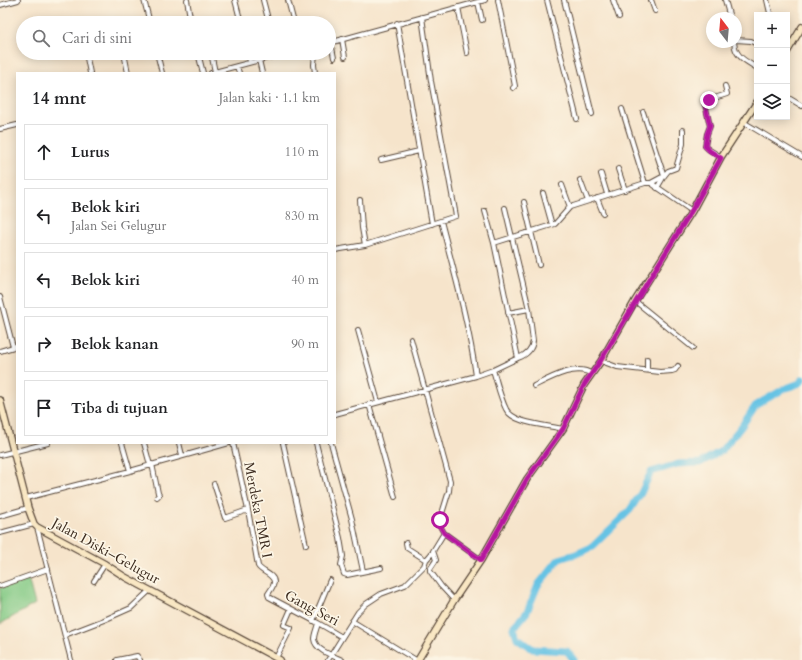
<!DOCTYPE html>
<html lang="id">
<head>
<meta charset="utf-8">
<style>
  :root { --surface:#fff; --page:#f2f2f2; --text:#202124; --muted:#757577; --line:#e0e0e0 }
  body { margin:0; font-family:Cardo,serif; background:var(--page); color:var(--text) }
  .controls { position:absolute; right:12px; top:12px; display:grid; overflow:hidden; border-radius:0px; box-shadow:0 2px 10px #0003 }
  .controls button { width:36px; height:36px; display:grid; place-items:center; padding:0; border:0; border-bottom:1px solid var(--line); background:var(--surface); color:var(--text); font:20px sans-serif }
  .compass { position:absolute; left:706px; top:12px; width:36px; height:36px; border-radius:50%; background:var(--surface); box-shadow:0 2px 10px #0003; rotate:344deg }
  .stop { position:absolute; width:12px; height:12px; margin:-9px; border:3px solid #b5179e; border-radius:50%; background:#fff }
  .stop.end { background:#b5179e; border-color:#fff; box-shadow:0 1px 4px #0008 }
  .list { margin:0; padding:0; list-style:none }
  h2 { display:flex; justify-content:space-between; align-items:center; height:52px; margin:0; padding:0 16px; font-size:17px }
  h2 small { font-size:13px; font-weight:400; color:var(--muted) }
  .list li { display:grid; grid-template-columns:26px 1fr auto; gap:12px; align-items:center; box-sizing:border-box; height:56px; margin:0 8px 8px; padding:0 8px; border:1px solid var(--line); border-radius:0px }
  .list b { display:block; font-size:15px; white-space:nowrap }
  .list p { margin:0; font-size:13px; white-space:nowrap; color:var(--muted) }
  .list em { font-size:13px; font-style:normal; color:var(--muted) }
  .icon { flex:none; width:22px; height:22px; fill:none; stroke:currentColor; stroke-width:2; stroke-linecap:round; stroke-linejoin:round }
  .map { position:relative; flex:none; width:802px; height:660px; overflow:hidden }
  .search { position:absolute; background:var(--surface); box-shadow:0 2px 10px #0003; left:16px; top:16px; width:320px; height:44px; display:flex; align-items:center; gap:10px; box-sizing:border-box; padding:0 14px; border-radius:22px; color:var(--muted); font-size:15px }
  .panel { position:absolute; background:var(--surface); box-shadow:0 2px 10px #0003; left:16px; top:72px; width:320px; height:372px; border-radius:0px }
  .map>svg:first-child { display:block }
</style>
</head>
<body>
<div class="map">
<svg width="802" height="660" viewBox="0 0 802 660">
  <rect width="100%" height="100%" fill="#fcf5e5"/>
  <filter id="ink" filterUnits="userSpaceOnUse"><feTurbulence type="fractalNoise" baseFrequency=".025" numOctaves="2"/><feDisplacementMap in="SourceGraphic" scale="8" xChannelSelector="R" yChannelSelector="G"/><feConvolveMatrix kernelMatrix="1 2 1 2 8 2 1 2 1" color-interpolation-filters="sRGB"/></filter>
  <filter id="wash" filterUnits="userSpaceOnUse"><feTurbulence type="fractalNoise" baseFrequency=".012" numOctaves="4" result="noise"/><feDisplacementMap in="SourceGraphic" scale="16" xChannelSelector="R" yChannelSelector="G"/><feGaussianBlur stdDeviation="0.9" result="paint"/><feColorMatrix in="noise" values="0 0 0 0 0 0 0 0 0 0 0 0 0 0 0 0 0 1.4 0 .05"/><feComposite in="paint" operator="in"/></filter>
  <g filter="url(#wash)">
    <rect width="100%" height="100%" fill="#f6e4cb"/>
    <path fill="#82c984" stroke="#5e7a51" d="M28,578L35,604L0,624V588Z"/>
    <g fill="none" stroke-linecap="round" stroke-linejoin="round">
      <path stroke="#66c3e4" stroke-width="7" d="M574,660L567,651L533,649L517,638L514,628L527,612L538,585L559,559L576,554L592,547L630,510L641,493L651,472L678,464L700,463L721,451L741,427L756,405L784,389L800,383L802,379"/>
    </g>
  </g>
  <g filter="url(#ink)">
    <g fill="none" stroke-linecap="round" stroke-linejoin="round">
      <defs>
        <path id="street" d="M144,0L150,23
          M187,0L191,23
          M235,0L241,23
          M263,0L269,23
          M288,0L294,23
          M498,0L515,86L513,88
          M547,0L577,119
          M564,0L592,114
          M613,0L619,17
          M651,0L655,11
          M725,0L730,18
          M767,0L770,13
          M478,2L482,20
          M0,5L18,0
          M458,7L467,53
          M397,23L432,224
          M342,39L345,57
          M736,40L751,41L757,44
          M331,42L334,58
          M734,42C735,57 746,61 757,68
          M329,43L485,0
          M86,53L90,73
          M124,53L128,73
          M157,53L162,73
          M198,53L203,73
          M211,53L215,72
          M248,53L250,62
          M259,60L262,73
          M237,66L239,73
          M211,73L286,53
          M315,73L314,65L315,53
          M787,97L802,106
          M622,109L645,183
          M643,112L664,176L657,188
          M745,123L802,157
          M0,129L17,125
          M721,157L708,149L705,146L707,134L710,126L705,104L708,100L727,94L725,86
          M381,160L419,151
          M618,169L625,190
          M601,174L607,194
          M580,180L588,201
          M651,183L664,176L668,171L676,168L683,144V130
          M562,185L570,207
          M543,193L552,225
          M597,198L603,213
          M360,200L362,228L365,245
          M524,202L539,265
          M505,208L529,309L508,313
          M441,221C454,272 469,324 476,376
          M494,243L555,224L570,207L645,183H651L692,211
          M335,250L365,245L456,216L431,81L422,17
          M0,297L13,347
          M635,301L693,348
          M358,330L378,402
          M411,339L450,481L449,491L440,520V526L444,533L481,560
          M0,351L17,346
          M518,358C526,355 532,350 533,341L529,309
          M647,359V370
          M601,361L617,367L660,372L672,371L675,370L678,366
          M493,370C497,382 500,397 506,409C513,424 547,425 563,429
          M534,386C550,378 576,363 592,374
          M369,404L395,497
          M335,414L476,376L493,370L518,358L494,243L485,211
          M122,443L130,471
          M144,443L150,465
          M179,443L182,455
          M233,443L248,510L258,566C261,572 274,574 274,582C274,586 270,591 268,594L269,597L318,623L342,637
          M283,443L306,545
          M316,443L340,538L343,556L341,565L344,574L347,575L381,568
          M331,443L352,519L363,571
          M0,455L48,443
          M152,464L158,493L159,495L157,497
          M214,484L225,518L248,510
          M26,498L130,471L229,443
          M0,516L28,508
          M37,527L71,660
          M0,533L34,524
          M444,533L433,551L436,560L430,569V571L441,586L454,600
          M406,543L407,548L426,560
          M94,581L105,564
          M0,586L48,569
          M313,621L330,580
          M352,621L416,660
          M318,623C317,628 314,634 314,639C315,650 333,656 342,660
          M65,635L104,620L131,608L150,590
          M276,658L291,628L284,625L291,609
          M117,660L137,656L140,660
          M328,660L358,612L366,604L381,594L405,585L424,566L426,560L433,552"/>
        <path id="secondary" d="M787,52L802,27
          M0,400L28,508L34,524L37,527L105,564L125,577L280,660
          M418,660L454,600L481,560L527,479L563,429L584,385L601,361L635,301L692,211L721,157L757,102"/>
      </defs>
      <use href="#street" stroke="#574638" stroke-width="6"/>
      <use href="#secondary" stroke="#574638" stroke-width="8"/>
      <use href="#street" stroke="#fff" stroke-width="4"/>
      <use href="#secondary" stroke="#f9e7c3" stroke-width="5.5"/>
    </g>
  </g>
  <g fill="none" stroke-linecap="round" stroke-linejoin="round" filter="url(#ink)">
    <path stroke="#b5179e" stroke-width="5" d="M440,520V526L444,533L481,560L527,479L563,429L584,385L601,360L647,283L692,210L721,158L710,151L705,146L707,134L710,126L705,104L709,100"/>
  </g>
  <g text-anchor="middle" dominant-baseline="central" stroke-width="3.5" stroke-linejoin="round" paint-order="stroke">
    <g font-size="14" fill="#3b2a1e" stroke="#fcf5e5">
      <text transform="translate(258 510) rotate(79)">Merdeka TMR I</text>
      <text transform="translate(106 551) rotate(29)">Jalan Diski–Gelugur</text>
      <text transform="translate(312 608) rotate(28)">Gang Seri</text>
    </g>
  </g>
</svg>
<div class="controls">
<button>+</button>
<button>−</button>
<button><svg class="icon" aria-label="layers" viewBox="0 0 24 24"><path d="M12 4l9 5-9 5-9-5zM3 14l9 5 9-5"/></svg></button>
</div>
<svg class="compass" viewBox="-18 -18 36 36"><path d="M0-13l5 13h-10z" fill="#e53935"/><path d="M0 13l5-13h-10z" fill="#757577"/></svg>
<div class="stop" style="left:440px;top:520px"></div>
<div class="stop end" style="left:709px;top:100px"></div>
<div class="search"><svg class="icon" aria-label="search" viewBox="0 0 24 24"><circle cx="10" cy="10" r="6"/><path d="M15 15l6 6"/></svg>Cari di sini</div>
<section class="panel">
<h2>14 mnt<small>Jalan kaki · 1.1 km</small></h2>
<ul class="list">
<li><svg class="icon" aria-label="ahead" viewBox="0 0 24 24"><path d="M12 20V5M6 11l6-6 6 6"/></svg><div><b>Lurus</b></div><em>110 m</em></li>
<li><svg class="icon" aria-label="left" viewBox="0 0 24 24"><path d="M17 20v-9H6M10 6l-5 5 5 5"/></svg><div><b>Belok kiri</b><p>Jalan Sei Gelugur</p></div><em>830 m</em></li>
<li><svg class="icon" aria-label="left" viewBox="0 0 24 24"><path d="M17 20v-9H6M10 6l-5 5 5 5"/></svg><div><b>Belok kiri</b></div><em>40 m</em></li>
<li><svg class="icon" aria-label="right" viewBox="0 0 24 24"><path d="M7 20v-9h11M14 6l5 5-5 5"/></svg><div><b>Belok kanan</b></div><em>90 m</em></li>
<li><svg class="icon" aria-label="arrive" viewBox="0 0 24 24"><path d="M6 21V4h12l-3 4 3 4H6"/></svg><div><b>Tiba di tujuan</b></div></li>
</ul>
</section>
</div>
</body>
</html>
